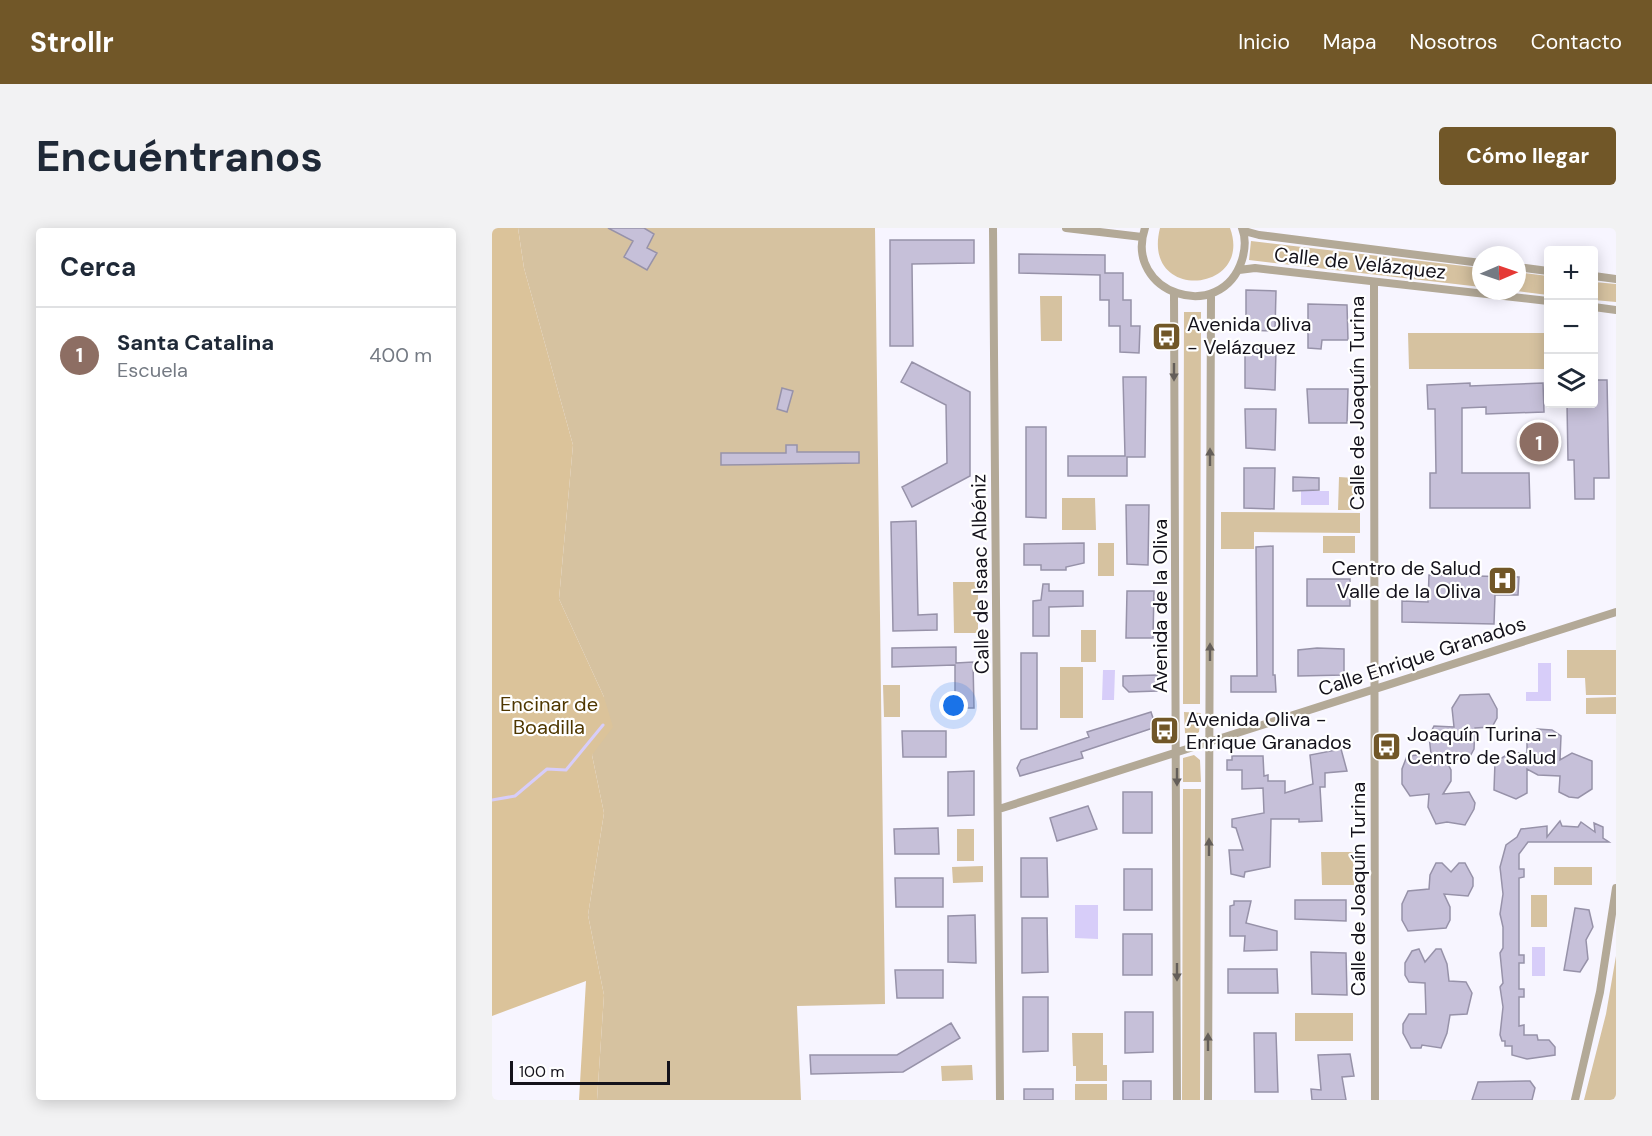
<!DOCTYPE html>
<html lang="es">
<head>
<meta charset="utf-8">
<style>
  :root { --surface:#fff; --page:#f2f2f3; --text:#1f2937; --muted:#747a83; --line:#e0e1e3; --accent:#715728 }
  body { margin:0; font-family:"DM Sans",sans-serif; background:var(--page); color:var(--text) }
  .controls { position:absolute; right:18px; top:18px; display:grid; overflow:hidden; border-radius:6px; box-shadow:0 3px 15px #0003 }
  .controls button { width:54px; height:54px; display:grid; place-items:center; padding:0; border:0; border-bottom:2px solid var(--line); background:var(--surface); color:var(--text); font:30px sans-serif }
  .compass { position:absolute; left:980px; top:18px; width:54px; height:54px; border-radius:50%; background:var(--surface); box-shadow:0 3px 15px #0003; rotate:88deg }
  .scale { position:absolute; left:18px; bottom:15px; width:160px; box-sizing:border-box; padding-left:6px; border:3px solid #14121b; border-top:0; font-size:16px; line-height:21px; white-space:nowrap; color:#14121b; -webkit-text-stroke:4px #fff; paint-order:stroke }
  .you { position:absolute; left:462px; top:478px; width:21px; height:21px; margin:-15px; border:4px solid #fff; border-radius:50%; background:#1a73e8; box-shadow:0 0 0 9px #1a73e833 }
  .badge { display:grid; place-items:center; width:39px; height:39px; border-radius:50%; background:var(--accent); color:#fff; font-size:20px; font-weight:700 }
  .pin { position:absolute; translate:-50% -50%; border:3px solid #fff; box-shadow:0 2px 6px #0006 }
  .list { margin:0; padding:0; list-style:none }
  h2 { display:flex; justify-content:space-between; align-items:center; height:78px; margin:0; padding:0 24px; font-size:26px }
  h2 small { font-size:20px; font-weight:400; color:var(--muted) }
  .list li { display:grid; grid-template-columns:39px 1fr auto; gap:18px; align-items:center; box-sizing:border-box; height:96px; padding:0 24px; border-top:2px solid var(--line) }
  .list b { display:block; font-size:22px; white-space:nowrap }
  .list p { margin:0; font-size:20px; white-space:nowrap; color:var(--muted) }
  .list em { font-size:20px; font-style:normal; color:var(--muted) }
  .icon { flex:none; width:33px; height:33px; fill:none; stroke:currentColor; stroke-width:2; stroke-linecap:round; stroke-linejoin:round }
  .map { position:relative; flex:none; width:1124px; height:872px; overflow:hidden; border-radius:6px }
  header { display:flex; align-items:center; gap:36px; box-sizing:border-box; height:84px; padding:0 30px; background:var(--accent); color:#fff }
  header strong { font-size:28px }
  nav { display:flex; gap:33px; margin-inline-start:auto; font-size:21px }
  .intro { display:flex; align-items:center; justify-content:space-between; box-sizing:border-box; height:144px; padding:0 36px }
  h1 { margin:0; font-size:42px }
  .button { padding:15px 27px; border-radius:6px; background:var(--accent); color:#fff; font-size:21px; font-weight:700 }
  main { display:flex; gap:36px; padding:0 36px }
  aside { flex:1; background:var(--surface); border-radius:6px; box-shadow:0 3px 15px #0003 }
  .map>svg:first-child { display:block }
</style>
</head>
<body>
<header>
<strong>Strollr</strong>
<nav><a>Inicio</a><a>Mapa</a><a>Nosotros</a><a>Contacto</a></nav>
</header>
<div class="intro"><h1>Encuéntranos</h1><a class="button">Cómo llegar</a></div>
<main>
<aside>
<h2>Cerca<small></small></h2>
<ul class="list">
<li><span class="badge" style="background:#8d6e63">1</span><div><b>Santa Catalina</b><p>Escuela</p></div><em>400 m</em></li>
</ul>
</aside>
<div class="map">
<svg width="1124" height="872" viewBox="0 0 1124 872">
  <rect width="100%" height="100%" fill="#f7f5ff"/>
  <path fill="#d6c2a0" d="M26,0H383L393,776L305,778L309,872H105L112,767L96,687L112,585L100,527L112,469L67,371L81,217L32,40Z
    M668,0H738C762,65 649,75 668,0Z
    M759,13L989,40V59L757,32Z
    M1025,44L1056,48V67L1025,63Z
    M1102,54L1124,56V74L1102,72Z
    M548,68H570V113H549Z
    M692,84H709L708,476H691Z
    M916,105H1056V141H917Z
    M847,249L862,250V282H846Z
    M570,270H603L604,302H570Z
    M729,284L868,285V305L762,304V321H729Z
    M831,308H863V325H831Z
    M606,315H622V348H606Z
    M461,354H486V405H462Z
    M589,402H604V434H589Z
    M1075,422H1124V467H1094L1093,450H1075Z
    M568,439H591V490H568Z
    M391,457H408V489H392Z
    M1124,469V486H1094V470Z
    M692,484L709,485L707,504L701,508L693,505Z
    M702,527L708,532L709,554H691V530Z
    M691,561H709L708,872H690Z
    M465,601H482V633H465Z
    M829,624H861L862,657H830Z
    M491,638V654L461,655L460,639Z
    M1062,639H1100V657H1062Z
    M1039,667H1055V699H1039Z
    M1124,728V872H1092L1114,786Z
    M803,785H861V813H803Z
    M580,805H611V837H615V853H584V838H581Z
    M480,837L481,852L450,853L449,838Z
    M583,856H615V872H583Z"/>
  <path fill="#dbc39a" d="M0,0H26L32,40L81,217L67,371L112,469L121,499L100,527L112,585L96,687L112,767L105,872H87L94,753L0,788Z"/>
  <path fill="#d7cdf9" d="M809,263H837V277H809Z
    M1046,435H1059V473H1034V464H1046Z
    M611,442H623L622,472H610Z
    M583,677H606V711L583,710Z
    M1040,719H1053V748H1040Z"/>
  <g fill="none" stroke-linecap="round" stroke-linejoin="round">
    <path stroke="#d7cdf9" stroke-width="3" d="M0,572L23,568L55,541L74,542L111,497"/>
  </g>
  <path fill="#c6c0d9" stroke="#9792a9" stroke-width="1.5" d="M116,0H152L162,6L155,20L165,25L155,42L132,29L141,13Z
    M398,12H482V35L420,36L421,118H398Z
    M527,26L613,27V45H631V72H639V98H648L647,125L628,124V98H617V72H608V47L527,45Z
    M754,62L784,63L783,103L754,102Z
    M816,76L855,77L856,112H830L829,121L816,120Z
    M753,121H784L783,162L753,160Z
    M420,134L478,164V248L420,279L410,259L455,235L454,177L409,154Z
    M631,149H654L653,229H635V248H576V228H633Z
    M1101,152H1115L1117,250H1102V271H1083L1082,232H1076L1075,176H1101Z
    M978,155V158L1051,155L1052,184L994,186V179L970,180V245H1037L1038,280H938V245H944L943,181H936L935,157Z
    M290,160L301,163L295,184L285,181Z
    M815,161H856L855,195H817Z
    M753,181H784L783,222L754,220Z
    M534,199H554V290L534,289Z
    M294,217H305V224H367V235L229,237V225H294Z
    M752,240H783L782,281L752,280Z
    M801,249L827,250V262L801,263Z
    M634,277H657L656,337L635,336Z
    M424,293L426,387L445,386V402L401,403L399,294Z
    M592,315V335L574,339V342H549V337H532V316Z
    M781,318V447H783L784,464H739V448H765L764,319Z
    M937,347L1027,349L1026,367H1003L1002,396L910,394V373L936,374Z
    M815,351H858V378H815Z
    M551,356H557V363H591V378L557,379V408H541V373L549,372Z
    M635,363H662L661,410H634Z
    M464,419V435L481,434L482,480H470V472L463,473V437L400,439V420Z
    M825,420L852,421V447L806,448V422Z
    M529,425H545V501H529Z
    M665,447V463L637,464L631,458V448Z
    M997,466L1005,481V490L1000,499L983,500L982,521L976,532L953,530L959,542V553L951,566L977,564L983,575L982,581L973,597L955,594L944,596L936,579L937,566L918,568L910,556V541L915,528L939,526L937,508L942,498L962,499L960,480L968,467Z
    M659,484L664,499L589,524L591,530L528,548L525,540L529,532L597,509L595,504Z
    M1045,501L1060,502L1069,508L1068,532L1080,525L1100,533V561L1086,570L1077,569L1067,564L1068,548L1046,547L1035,541V565L1024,571L1002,562L1003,534L1018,525H1035V506Z
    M410,503H454V529H411Z
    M849,521L855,543L833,545V559H828L830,593L807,594V591H779L778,639L753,644L752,649L739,646L737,622H751L744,600L740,599V591L772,585L771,560L750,561V542H735V532H740V528H771L772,548L776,547V553H793V565L821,556L818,527Z
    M482,543V587L456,588V544Z
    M631,564H660V605H631Z
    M596,578L605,601L565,613L558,590Z
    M1068,593L1070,598L1086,599L1089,594L1103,604L1102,595L1111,599V610L1117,614H1036L1027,626V641H1032V649L1027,650V727H1032V735H1027V761H1032V769H1027V798L1032,797V807H1045L1046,812H1057L1063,819V827L1035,831L1020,827V818H1013V813H1010L1008,807L1011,779L1008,759L1011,755L1008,725L1011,720V699L1008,686L1011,666L1008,639L1014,617L1025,609L1029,601L1055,598V609Z
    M446,600L447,626H403L402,601Z
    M529,630H555L556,669H529Z
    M944,635H950L959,644L967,635H973L981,650V658L976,668L952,666L958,679V692L954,700L916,703L910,692V676L916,663L937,661L938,647Z
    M632,641H660V682H632Z
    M403,650H451V679H404Z
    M803,672H854V693L803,691Z
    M742,673H759L754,695L785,703V722L752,723L753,708H738V678L742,677Z
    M1083,680L1097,682L1101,699L1094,712L1096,731L1088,744L1072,742Z
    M483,687L484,735L456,734V688Z
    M530,690H555L556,744L530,745Z
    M631,706H660V747H631Z
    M927,721L933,734L944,721H949L955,736L957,753L974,754L980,765L975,786L958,787L955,805L949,820L930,817L929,820H919L911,805V796L917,786H934L933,755L917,754L913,747V735L920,723Z
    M819,724L854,725L855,767L820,766Z
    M736,741H785L786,765H736Z
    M403,742H451V770H405Z
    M531,769H556V823L531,824Z
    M633,784H661V824L633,825Z
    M459,795L468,810L411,844L319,846L318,827H405Z
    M762,805H784L786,864H763Z
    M858,826L862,848L850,849L854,872H820L819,861L829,862L826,827Z
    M631,853H659V872H631Z
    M1038,853L1043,860L1040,872H980L986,854Z
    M532,861H561V872H532Z"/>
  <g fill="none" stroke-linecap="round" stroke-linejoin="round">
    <path stroke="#b3a997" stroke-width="8" d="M501,0L508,872
      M574,0L650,9
      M653,0C631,65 729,98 750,32C753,22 754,10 750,0
      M752,3L767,7L989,35
      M1025,39L1056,43
      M747,42L763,40L1056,73
      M1102,48L1124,51
      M882,54L883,872
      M682,65L685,872
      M1102,79L1124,82
      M507,581L1124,384
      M716,872L719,66
      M1083,872L1108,764L1124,660"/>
  </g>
  <defs><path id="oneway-solid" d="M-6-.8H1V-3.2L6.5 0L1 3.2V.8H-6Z" transform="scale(1.5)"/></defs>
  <g fill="#645e59">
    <use href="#oneway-solid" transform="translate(682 144) rotate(90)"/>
    <use href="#oneway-solid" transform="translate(718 229) rotate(-90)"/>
    <use href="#oneway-solid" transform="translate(718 424) rotate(-90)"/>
    <use href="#oneway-solid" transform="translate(685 549) rotate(90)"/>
    <use href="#oneway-solid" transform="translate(717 619) rotate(-90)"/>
    <use href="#oneway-solid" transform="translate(685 744) rotate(90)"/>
    <use href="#oneway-solid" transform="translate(716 814) rotate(-90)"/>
  </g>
  <defs>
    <symbol id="bus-square" viewBox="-11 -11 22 22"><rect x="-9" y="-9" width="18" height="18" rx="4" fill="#715728" stroke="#fff"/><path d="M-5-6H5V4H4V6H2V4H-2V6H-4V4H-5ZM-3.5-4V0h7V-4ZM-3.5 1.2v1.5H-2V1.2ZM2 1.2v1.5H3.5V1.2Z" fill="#fff"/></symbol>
    <symbol id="hospital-square" viewBox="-11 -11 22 22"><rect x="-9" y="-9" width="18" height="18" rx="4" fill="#715728" stroke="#fff"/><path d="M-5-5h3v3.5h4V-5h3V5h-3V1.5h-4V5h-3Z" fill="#fff"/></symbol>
  </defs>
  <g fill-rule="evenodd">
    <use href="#bus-square" x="658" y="92" width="33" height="33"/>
    <use href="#hospital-square" x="994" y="336" width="33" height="33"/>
    <use href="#bus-square" x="656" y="486" width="33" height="33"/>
    <use href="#bus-square" x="878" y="502" width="33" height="33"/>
  </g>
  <g text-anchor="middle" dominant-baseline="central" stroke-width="4.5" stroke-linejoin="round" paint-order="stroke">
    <g font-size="20" fill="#14121b" stroke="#fff">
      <text transform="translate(868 35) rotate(6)">Calle de Velázquez</text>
      <text transform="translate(865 175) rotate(-90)">Calle de Joaquín Turina</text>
      <text transform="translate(488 346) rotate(-91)">Calle de Isaac Albéniz</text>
      <text transform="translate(668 378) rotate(-90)">Avenida de la Oliva</text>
      <text transform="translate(930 428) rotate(-18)">Calle Enrique Granados</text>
      <text transform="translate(866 661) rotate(-90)">Calle de Joaquín Turina</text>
    </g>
    <g font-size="20" fill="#14121b" stroke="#fff" text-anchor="start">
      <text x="695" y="96">Avenida Oliva<tspan x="695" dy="23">- Velázquez</tspan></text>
      <text x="989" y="340" text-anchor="end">Centro de Salud<tspan x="989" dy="23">Valle de la Oliva</tspan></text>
      <text x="694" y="491">Avenida Oliva -<tspan x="694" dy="23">Enrique Granados</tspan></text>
      <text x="915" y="506">Joaquín Turina -<tspan x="915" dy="23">Centro de Salud</tspan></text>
    </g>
    <g font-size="20" fill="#4f3701" stroke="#fff">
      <text x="57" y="476">Encinar de<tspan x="57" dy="23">Boadilla</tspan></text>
    </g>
  </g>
</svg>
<div class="controls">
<button>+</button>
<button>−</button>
<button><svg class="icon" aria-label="layers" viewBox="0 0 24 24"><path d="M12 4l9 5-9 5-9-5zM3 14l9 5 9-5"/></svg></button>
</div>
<svg class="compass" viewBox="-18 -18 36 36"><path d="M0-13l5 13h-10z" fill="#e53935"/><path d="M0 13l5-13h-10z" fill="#747a83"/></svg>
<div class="scale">100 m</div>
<div class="you"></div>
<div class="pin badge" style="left:1047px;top:214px;background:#8d6e63">1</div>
</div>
</main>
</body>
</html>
